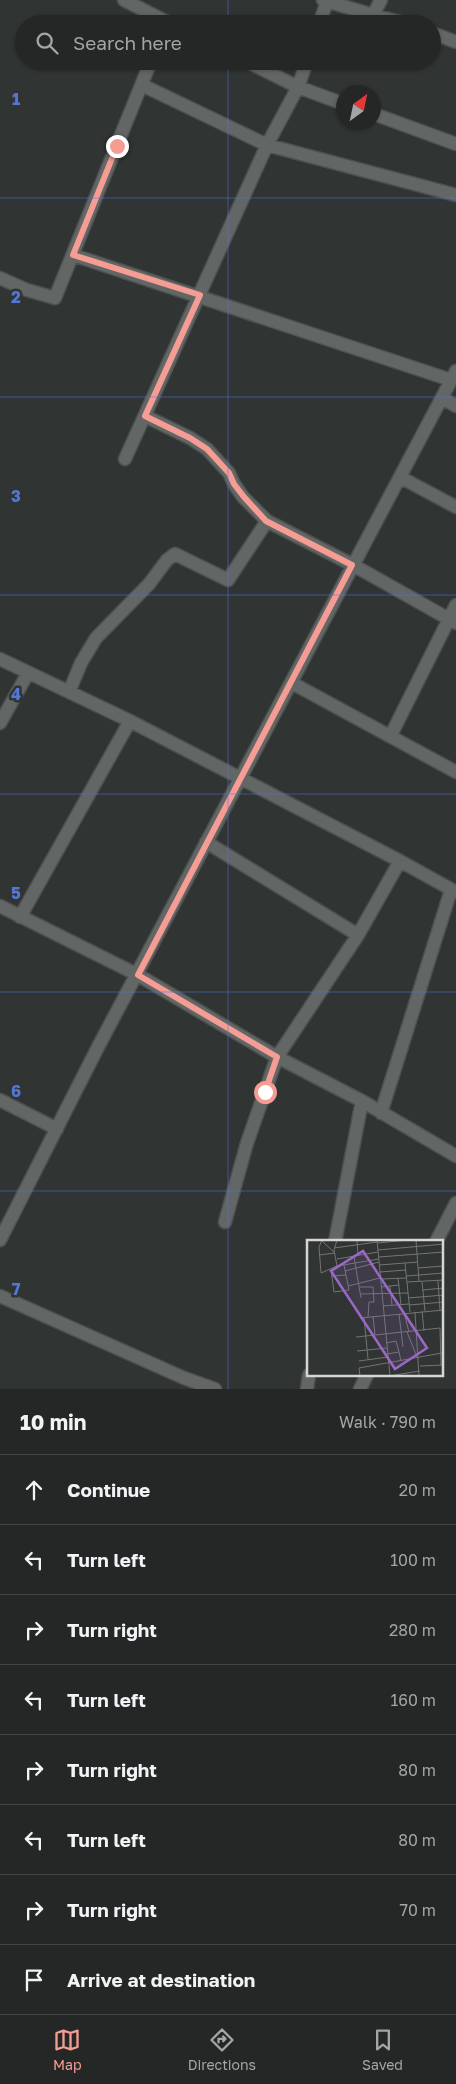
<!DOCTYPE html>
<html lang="en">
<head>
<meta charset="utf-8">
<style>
  :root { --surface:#242726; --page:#2c2f2e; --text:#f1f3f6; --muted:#a3a5a7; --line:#414443; --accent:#f59c95 }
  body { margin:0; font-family:"Golos Text",sans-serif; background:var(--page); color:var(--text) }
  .compass { position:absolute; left:336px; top:85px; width:45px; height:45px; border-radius:50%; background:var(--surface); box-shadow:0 1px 4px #0004; rotate:33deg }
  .stop { position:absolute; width:15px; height:15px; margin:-11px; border:4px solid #f59c95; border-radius:50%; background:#fff }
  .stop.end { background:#f59c95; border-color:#fff; box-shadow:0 1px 5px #0008 }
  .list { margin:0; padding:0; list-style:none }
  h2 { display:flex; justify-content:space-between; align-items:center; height:65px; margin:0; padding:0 20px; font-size:21px }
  h2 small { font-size:16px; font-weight:400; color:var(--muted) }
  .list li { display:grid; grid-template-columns:32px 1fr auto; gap:15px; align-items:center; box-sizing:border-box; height:70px; padding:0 20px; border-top:1px solid var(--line) }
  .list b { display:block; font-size:19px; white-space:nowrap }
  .list em { font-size:16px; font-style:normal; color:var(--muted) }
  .icon { flex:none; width:28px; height:28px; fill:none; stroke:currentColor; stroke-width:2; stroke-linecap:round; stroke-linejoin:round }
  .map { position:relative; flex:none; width:456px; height:1389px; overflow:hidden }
  .search { position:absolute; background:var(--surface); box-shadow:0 1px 4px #0004; left:15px; right:15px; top:15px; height:55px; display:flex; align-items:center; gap:12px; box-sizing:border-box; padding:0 18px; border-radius:28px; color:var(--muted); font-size:19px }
  .sheet { height:625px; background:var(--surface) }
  nav { display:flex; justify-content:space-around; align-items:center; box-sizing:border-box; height:70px; border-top:1px solid var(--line); background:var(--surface); font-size:14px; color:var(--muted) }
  nav a { display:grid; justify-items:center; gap:2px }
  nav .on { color:var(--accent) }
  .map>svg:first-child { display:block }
</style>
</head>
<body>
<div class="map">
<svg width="456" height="1389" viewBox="0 0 456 1389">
  <rect width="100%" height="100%" fill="#303433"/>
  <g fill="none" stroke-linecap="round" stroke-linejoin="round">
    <defs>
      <path id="minor" d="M124,0L171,24
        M323,0L373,15L408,24
        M373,15L381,0
        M319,24L327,2
        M432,33L456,42
        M246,61L298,87L344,104
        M142,85L267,145L456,195
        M374,114L456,144
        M73,255L451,380
        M0,278L27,290L55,298L151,61
        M442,398L456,406
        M145,416L190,438L207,449L229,473L234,484L243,497L267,521L353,565L456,623
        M125,459L267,145L298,87L307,61
        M400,477L456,507
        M0,659L130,721L400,861L456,892
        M292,683L456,772
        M69,692L81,663L96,638L149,584L167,560L175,554L228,580L267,521
        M0,723L28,673
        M391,735L456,605
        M206,842L358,935
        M0,906L138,975L277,1057L362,1101L456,1156
        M20,917L130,721
        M0,1100L57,1129
        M381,1113L451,890
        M225,1222L247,1143L277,1057L358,935L400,861
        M0,1240L98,1047L456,371
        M335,1242L362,1101
        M436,1242L456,1203
        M0,1296L184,1378L215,1389
        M307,1389L309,1375
        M360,1389L367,1375"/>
    </defs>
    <use href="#minor" stroke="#4d504f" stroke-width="15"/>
    <use href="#minor" stroke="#626765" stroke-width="12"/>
  </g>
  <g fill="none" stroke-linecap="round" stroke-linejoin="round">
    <path stroke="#f59c95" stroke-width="6" d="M117,146L73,255L200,295L145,416L190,438L207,449L229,473L234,484L244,497L266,521L352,565L138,975L277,1057L265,1092"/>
  </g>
  <path fill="none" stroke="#5477d7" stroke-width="1" stroke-opacity="0.55" d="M228,0V24M228,61V1389M0,198H456M0,397H456M0,595H456M0,794H456M0,992H456M0,1191H456"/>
  <g transform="translate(307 1240)">
    <rect width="136" height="136" fill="#303433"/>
    <path fill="none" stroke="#727574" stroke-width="1" d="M15,0L12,7L14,33L30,26L27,10L30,0M50,0L51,16M70,0L83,136M109,0L112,41M15,1L28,13M71,3L100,0M27,8L70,2M71,10L137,4M12,15L28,13M47,17L54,58M72,17L137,12M30,19L71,12M98,23L103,72M72,25L111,22M30,26L72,19M111,28L137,26M24,30L27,52L42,50L37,25M38,31L72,22M73,32L99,30M24,36L39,35M99,36L137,33M91,38L94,65M74,39L99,38M131,41L133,70M100,42L137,40M115,42L118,71M41,46L73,38M83,46L85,65M53,47H66L67,62H62L61,77M74,47L92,45M116,50L137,48M54,54L101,53M101,58L137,55M102,65L137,62M76,66L102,64M115,71L117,91M108,72L112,136M97,73L102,92M92,74L96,107M66,76L68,95M57,77L61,119M53,78L137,70M100,92L110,117M49,97L133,88L134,125M79,103L89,101L92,112M50,111L80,108M80,114L92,112L94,121M52,121L81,117M113,126L137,125M53,136L52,128L135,113M82,136L113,131"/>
    <path fill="#9a68c7" fill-opacity="0.15" stroke="#9a68c7" stroke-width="2.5" d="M56,11L120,108L88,129L24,31Z"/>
    <rect width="136" height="136" fill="none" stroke="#d4d7d6" stroke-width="2.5"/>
  </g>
  <g font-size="16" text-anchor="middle" font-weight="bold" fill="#5477d7" stroke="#303433" stroke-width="5" stroke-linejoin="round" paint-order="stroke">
    <text x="16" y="105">1</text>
    <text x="16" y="303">2</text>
    <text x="16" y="502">3</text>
    <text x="16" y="700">4</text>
    <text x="16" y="899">5</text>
    <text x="16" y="1097">6</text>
    <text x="16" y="1295">7</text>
  </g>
</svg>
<svg class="compass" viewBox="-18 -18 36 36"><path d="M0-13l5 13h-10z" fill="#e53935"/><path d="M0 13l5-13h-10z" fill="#a3a5a7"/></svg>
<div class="stop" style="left:265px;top:1092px"></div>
<div class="stop end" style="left:117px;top:146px"></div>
<div class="search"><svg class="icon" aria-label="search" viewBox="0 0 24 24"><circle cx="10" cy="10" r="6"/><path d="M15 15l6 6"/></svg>Search here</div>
</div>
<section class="sheet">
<h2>10 min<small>Walk · 790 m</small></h2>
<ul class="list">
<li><svg class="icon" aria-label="ahead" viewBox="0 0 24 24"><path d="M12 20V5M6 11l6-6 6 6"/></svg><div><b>Continue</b></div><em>20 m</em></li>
<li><svg class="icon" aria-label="left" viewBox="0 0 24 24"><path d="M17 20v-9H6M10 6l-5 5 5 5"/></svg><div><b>Turn left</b></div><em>100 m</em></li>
<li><svg class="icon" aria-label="right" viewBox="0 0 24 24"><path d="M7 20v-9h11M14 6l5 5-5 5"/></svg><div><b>Turn right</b></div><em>280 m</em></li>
<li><svg class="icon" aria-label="left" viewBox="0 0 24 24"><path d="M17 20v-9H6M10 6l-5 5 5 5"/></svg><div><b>Turn left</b></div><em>160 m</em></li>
<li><svg class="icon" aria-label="right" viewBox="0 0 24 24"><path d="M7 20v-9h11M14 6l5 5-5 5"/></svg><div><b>Turn right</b></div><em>80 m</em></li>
<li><svg class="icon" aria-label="left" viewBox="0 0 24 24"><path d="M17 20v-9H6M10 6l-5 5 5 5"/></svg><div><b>Turn left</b></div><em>80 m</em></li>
<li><svg class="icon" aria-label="right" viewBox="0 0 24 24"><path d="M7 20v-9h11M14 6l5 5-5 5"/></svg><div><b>Turn right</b></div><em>70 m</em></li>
<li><svg class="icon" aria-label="arrive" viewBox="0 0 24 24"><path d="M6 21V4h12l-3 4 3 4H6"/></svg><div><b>Arrive at destination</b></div></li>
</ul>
</section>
<nav>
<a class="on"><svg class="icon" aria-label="map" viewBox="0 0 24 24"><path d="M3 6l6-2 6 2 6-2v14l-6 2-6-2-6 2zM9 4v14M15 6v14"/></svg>Map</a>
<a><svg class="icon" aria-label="directions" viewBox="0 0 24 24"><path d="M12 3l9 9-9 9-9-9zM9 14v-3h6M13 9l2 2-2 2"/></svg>Directions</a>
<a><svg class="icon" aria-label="saved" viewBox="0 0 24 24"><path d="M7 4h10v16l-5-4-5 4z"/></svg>Saved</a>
</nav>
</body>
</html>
